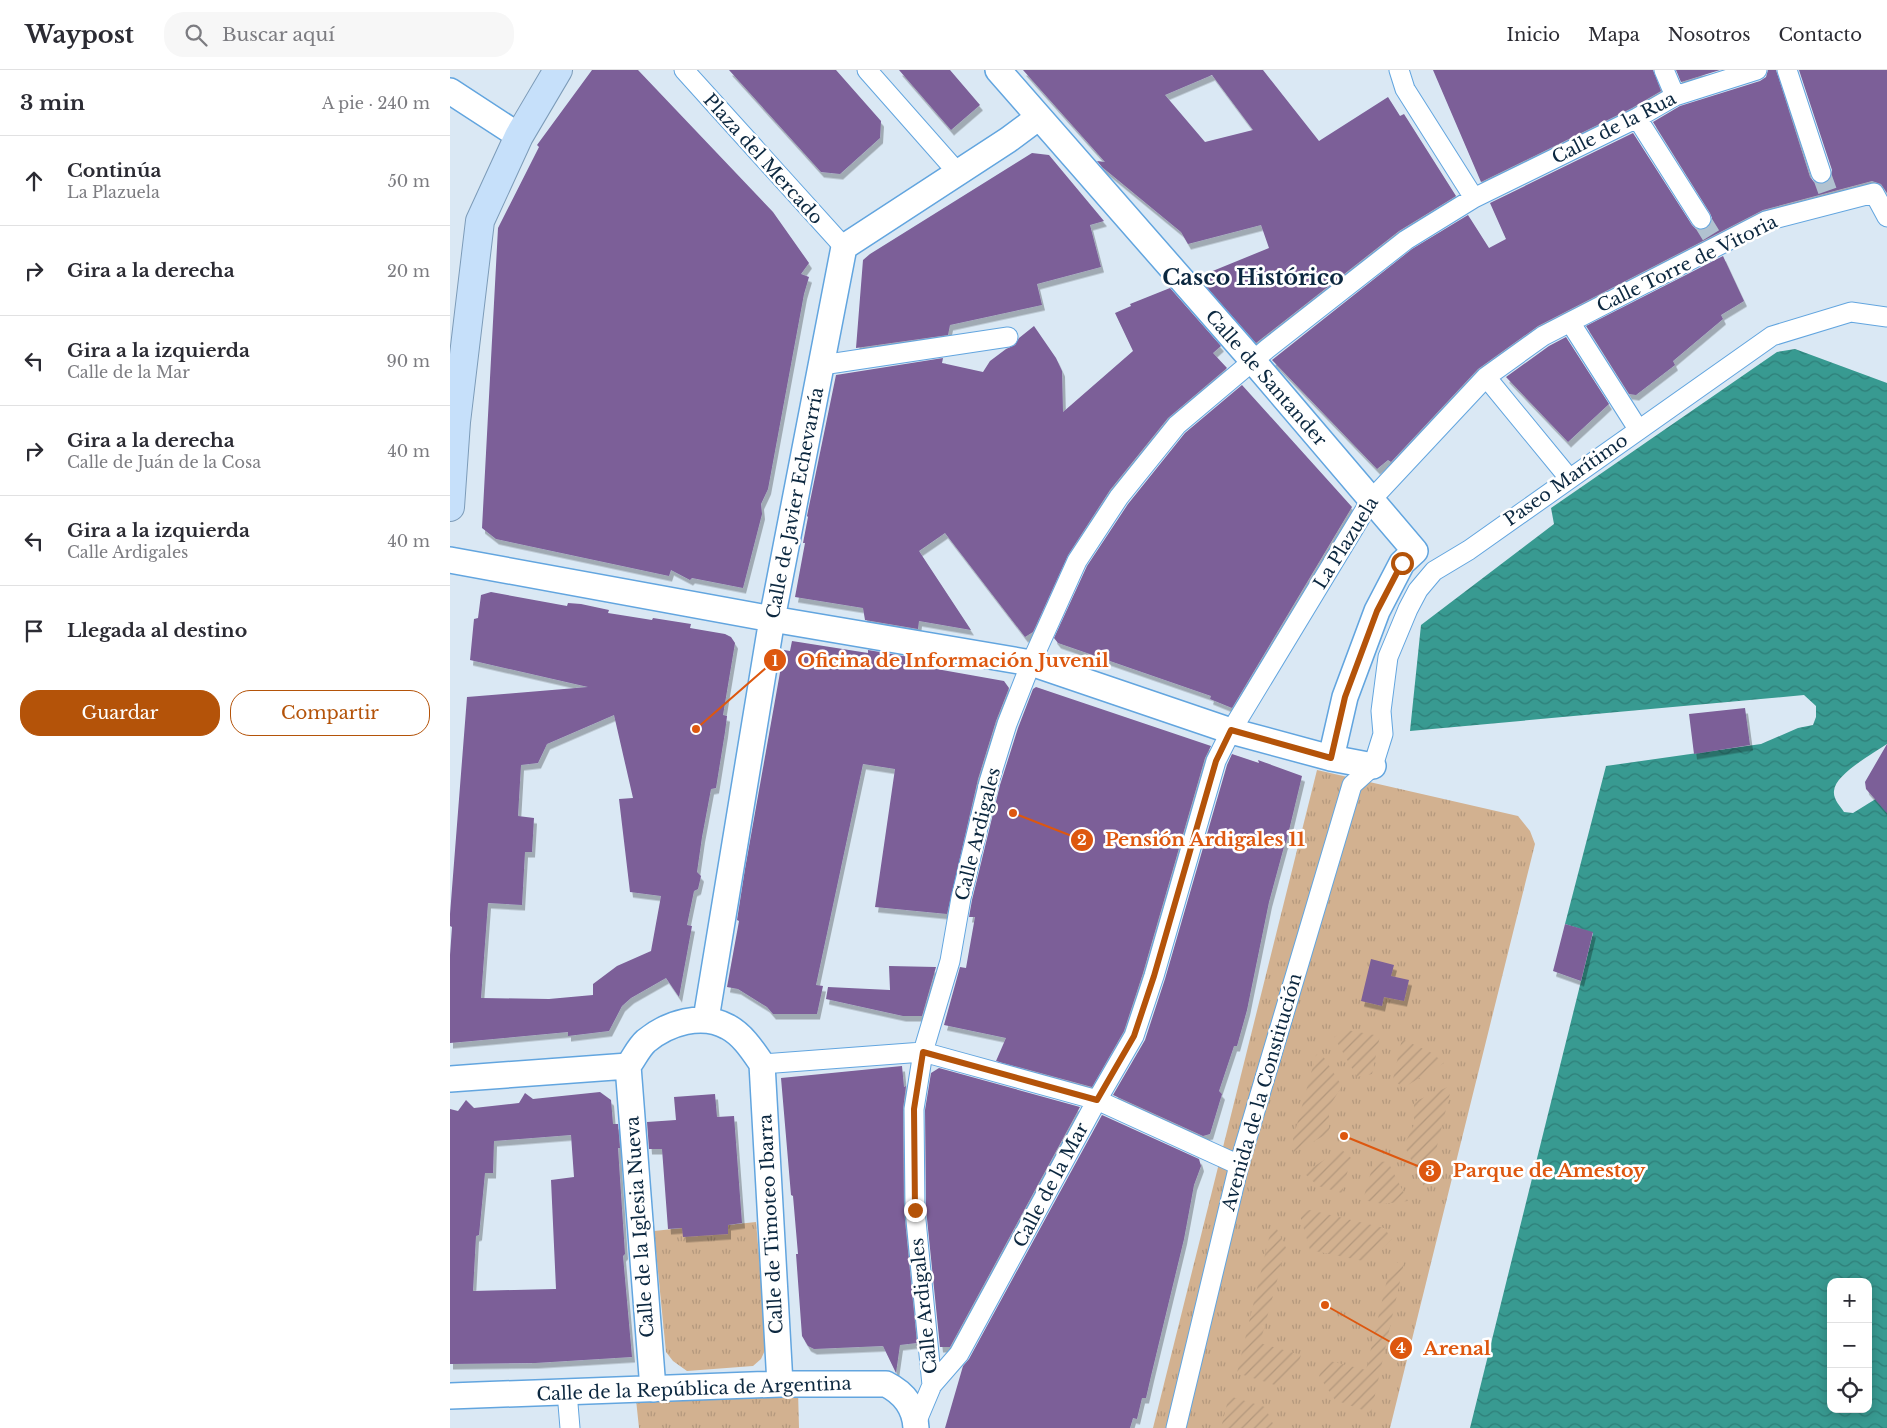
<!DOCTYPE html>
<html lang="es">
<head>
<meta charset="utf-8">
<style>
  :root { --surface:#fff; --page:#f7f7f7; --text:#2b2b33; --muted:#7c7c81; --line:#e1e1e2; --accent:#b45309 }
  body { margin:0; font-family:"Libre Baskerville",serif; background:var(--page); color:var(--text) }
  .controls { position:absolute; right:15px; bottom:15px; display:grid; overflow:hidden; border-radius:10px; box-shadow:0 2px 12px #0003 }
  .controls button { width:45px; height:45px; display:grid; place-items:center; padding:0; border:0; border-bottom:1px solid var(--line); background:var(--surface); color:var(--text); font:25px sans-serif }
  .stop { position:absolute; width:15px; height:15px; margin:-11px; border:4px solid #b45309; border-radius:50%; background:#fff }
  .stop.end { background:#b45309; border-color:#fff; box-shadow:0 1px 5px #0008 }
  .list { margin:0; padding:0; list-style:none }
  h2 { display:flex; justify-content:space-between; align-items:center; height:65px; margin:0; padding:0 20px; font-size:21px }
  h2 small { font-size:16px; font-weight:400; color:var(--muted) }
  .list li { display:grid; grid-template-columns:32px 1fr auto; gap:15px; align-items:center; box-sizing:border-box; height:90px; padding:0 20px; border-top:1px solid var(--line) }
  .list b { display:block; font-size:19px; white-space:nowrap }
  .list p { margin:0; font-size:16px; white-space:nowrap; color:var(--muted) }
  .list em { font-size:16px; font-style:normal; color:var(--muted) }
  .actions { display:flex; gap:10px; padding:15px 20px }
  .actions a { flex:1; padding:11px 0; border:1px solid var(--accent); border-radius:20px; text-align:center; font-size:18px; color:var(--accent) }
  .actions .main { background:var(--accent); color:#fff }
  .icon { flex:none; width:28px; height:28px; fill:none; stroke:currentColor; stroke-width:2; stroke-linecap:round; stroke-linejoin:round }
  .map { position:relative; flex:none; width:1437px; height:1358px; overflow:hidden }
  header { display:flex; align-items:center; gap:30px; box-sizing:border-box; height:70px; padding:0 25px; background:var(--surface); border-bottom:1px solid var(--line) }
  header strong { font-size:24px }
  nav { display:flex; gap:28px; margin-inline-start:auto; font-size:18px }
  .search { width:350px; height:45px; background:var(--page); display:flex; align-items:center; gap:12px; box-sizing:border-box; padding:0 18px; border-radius:20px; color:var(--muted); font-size:19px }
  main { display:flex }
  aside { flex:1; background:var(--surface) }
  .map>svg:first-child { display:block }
</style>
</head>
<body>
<header>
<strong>Waypost</strong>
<div class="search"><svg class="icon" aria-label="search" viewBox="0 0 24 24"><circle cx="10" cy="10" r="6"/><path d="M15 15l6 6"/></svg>Buscar aquí</div>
<nav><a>Inicio</a><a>Mapa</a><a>Nosotros</a><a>Contacto</a></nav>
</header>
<main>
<aside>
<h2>3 min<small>A pie · 240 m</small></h2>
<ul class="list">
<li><svg class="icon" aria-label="ahead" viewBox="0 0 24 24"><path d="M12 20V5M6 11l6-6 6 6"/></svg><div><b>Continúa</b><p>La Plazuela</p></div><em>50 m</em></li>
<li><svg class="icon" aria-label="right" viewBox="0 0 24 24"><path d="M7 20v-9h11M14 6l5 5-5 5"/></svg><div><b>Gira a la derecha</b></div><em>20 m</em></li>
<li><svg class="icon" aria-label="left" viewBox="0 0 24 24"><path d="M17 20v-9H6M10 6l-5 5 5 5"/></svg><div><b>Gira a la izquierda</b><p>Calle de la Mar</p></div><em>90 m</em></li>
<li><svg class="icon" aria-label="right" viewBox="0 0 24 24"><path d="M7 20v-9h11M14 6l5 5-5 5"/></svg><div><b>Gira a la derecha</b><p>Calle de Juán de la Cosa</p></div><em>40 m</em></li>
<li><svg class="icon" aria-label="left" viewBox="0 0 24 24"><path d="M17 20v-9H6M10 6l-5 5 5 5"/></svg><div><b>Gira a la izquierda</b><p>Calle Ardigales</p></div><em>40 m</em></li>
<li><svg class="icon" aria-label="arrive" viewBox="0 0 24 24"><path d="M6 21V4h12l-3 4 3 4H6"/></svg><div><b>Llegada al destino</b></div></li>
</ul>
<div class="actions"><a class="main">Guardar</a><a>Compartir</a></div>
</aside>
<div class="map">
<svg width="1437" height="1358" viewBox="0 0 1437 1358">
  <defs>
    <pattern id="grass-tufts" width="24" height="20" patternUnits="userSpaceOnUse" patternTransform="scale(1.25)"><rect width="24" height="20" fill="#d2b190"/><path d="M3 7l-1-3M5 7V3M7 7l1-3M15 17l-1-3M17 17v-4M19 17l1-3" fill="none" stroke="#b3987d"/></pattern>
    <pattern id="garden-furrows" width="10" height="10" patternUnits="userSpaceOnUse" patternTransform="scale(1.25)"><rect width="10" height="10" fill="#d2b190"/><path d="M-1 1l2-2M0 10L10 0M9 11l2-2" fill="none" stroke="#b3987d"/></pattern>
    <pattern id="water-waves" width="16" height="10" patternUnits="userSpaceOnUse" patternTransform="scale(1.25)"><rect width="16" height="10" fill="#389a91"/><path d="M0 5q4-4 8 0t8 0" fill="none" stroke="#2e7e78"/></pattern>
    <filter id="shadow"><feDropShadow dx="3" dy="5.5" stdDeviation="0" flood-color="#0004"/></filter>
  </defs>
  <rect width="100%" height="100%" fill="#dae8f4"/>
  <path fill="url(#grass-tufts)" d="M867,700L1068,746L1080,761L1085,774L940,1358H703Z
    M306,1152L317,1276L311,1289L303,1296L237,1301L223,1291L216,1282L204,1161L232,1158L278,1164V1155Z
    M185,1320H348L349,1358H189Z"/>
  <path fill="url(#garden-furrows)" d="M897,960L930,966L922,1004L907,1007L884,967Z
    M952,969L982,983L994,993L953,1018L943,1009Z
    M871,983L892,1016L879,1037V1063L844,1082L843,1069L866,985Z
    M1002,1015L976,1121L954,1075L964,1055V1032Z
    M891,1079L901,1088L892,1123L868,1116L854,1103Z
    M924,1091L938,1092L958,1131L933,1134L913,1130Z
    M860,1140L934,1158L942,1169L918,1192L860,1180L849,1142Z
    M825,1155L836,1178L810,1273L851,1285L846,1300L825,1315L787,1303L819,1168Z
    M956,1184L921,1343L885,1330L869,1306L876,1290L916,1300L939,1201Z
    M779,1326L815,1337L825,1358H771Z"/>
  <path fill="url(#water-waves)" fill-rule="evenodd" d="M1345,279L1437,313V674C1424,683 1385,704 1384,721C1383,729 1390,736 1394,742L1403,743L1437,722V1358H1020L1143,863L1115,854L1156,696L1311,674L1348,658L1363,655L1366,647V636L1354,625L960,661L971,555L1104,454L1101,438L1327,282ZM1381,1212H1418V1339H1381Z"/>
  <path fill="#7b5f98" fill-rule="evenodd" filter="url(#shadow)" d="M142,0H188L323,142L359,193L351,204L359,207L354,224L318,419L311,434L312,444L293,518L242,508L240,510L221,500L219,506L46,469L32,458L48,158L89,77L87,75Z
    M279,0H386L431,51L430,68L390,104L371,102Z
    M449,0H500L530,35L501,60Z
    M573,0H813L869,71L938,27L950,46L954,44L1006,126L949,161L806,273L748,207L819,178L811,155L738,174L731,162L652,97L647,91L655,92ZM762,5L803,60L755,72L715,25Z
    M983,0H1203L1211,21L1182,38L1031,112Z
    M1226,0H1270L1231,12Z
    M1318,0H1326L1360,107L1364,112L1369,114L1375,113L1380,110L1382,100L1349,0H1437V123L1431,114L1422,111L1313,140L1088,256L1028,299L941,392L938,390L927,399L822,290L962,179L1018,145L1039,178L1056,169L1040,133L1183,63L1242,155L1246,159H1257L1261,154L1262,148L1260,143L1203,52L1230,36L1310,11L1316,7Z
    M582,83L599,85L654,151L640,155L651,197L587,214L592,235L500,255L498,265L406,278L413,190L420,184Z
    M1273,186L1294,231L1271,245L1273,249L1223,291L1225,295L1186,325L1179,324L1136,256Z
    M720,218L771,276L763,283L777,298L718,348L660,420L618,485L583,562L575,567L495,463L469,481L521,560L469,551L468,559L415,550L413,538L345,527L355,473H353L358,447L357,446L386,305L493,288L492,293L533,302L540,291L556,279L565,275L569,268L584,256L606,288L612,301L613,342L683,281L665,243L681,236L680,234Z
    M1116,267L1159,334L1118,372L1056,307L1099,276Z
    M792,315L902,437L782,638L760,629L761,626L608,573L604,568L637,496L678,434L735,363Z
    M41,522L117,536L118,533L131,534L159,540L158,543L202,550L203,548L241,554L240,558L275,564L281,567L285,573L273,645L277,646L275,662L266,718L261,719L252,767L247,802L251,806L248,819L244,821L237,855L242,856L229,927L216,908L181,928L172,936L159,961L118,966V962L0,973V885L2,857L0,856V844L17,627L138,617L20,590L24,549L28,548L31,525ZM164,645L183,728L169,729L180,822L211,826L201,881L167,896L143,914V925L99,929L31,928L38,833L72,835L75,782H82L84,748L68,746L71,695L88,693L97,674Z
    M342,571L418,583V580L465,588L464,595L554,611L559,618L546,651L528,709L497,844L425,837L445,699L413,694L366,915L373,916L367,944H323L317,937L288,919L277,917L289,851L287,850L295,799L334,580L340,581Z
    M586,617L761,676L755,688L693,903L674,961L642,1017L546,991L556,968L494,955L510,897L516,898L525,847H519L522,830L550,715L568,658L583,619Z
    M1295,638L1300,675L1244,684L1239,644Z
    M1437,674V743L1416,719L1415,712Z
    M782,684L809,693L808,690L852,706L836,773H835L819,832L797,940L787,976H784L769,1021L772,1024L760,1064L753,1066L663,1025L695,970L715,909L777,695Z
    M1115,854L1143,862L1131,911L1103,901Z
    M921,889L944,895L941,906L959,910L954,931L934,927L932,936L911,931Z
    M439,896L486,897L472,946H453L376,929L378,917L440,920Z
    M452,996L454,1017L456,1016L453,1039L454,1140L467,1273L450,1275L446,1303L433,1276L364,1279L358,1276L352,1266L346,1184H348L346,1161L343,1126L341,1125L331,1008Z
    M489,998L630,1037L500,1277H490L476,1139L475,1040L481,1003Z
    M150,1022L161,1030L163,1054H168L170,1078H168L175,1184L173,1186L182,1287L85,1293L0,1294V1039L8,1041L16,1030L24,1038L69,1033L75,1023L83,1029ZM121,1065L124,1107L101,1110L106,1219L23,1221L26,1166L29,1165L35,1103H43L44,1071Z
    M265,1024L267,1047L284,1046L292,1153L278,1155V1164L233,1167L232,1158L218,1159L212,1079H199L197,1052L226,1050L224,1027Z
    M652,1045L749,1089L751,1096L744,1115L734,1169L701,1306L696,1328H692L687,1349L683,1348L680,1358H495L513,1296L519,1289Z"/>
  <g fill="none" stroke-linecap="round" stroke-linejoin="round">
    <path stroke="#b1c2d0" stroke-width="19" stroke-dasharray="19 9" stroke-linecap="butt" d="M1371,103L1380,128
      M1251,149L1264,170"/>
    <defs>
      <path id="pedestrian" d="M234,0L394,177
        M417,0L508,103
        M949,0L955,19L1024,128
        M1214,0L1225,26
        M1337,0L1371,103
        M1187,48L1251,149
        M1120,252L1188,359
        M372,295L558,267
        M1036,307L1119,408
        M312,994L473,982L647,1030L789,1095
        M482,1315L465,1140L464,1039L473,982L500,891L511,828L539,712L557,654L581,593L627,491L669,427L727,355L817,279L956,170L1024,128L1187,48L1225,26L1307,0
        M117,1322L120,1358
        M466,1353L482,1315L509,1284L647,1030L684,966L704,906L766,691L781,661L921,430L1036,307L1093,266L1316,151L1424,123L1437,147
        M726,1358L789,1095L902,715L923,696L933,664L931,641L938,587L958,539L968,520L984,501L1019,480L1322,266L1401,242L1437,247"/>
      <path id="minor" d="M548,0L803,291L965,481L952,493L927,541L895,627L881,688
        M0,21L69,66
        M0,490L322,549L581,593L781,661L881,688L923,696
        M256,949L322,549L394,177L558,70L589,47
        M178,996C184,988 189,977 196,971C218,953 252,942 278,957C293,965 303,981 312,994L330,1314
        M178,996L203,1319
        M0,1009L178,996
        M0,1326L330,1314H436C454,1323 465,1337 466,1358"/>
      <path id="trunk" d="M0,437L6,352L30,151L69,66L108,0"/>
    </defs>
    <use href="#pedestrian" stroke="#62a5df" stroke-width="21"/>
    <use href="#minor" stroke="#62a5df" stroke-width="28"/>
    <use href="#trunk" stroke="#7c9bb8" stroke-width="30"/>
    <use href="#pedestrian" stroke="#fff" stroke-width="19"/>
    <use href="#minor" stroke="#fff" stroke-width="25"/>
    <use href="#trunk" stroke="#c6e0fa" stroke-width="28"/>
  </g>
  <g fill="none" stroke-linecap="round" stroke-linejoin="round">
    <path stroke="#b45309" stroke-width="6" d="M465,1140L464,1039L473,982L647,1030L684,966L704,906L766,691L781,660L881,688L895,627L927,541L952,493"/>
  </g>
  <g text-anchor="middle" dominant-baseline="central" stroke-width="5" stroke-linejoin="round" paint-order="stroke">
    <g font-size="18" fill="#0c2840" stroke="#fff">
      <text transform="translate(1164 58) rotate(-27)">Calle de la Rua</text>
      <text transform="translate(313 89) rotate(48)">Plaza del Mercado</text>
      <text transform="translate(1237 194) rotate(-26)">Calle Torre de Vitoria</text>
      <text transform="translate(816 308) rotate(49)">Calle de Santander</text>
      <text transform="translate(1116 410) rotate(-35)">Paseo Marítimo</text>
      <text transform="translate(345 433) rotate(-79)">Calle de Javier Echevarría</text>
      <text transform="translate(896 473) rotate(-58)">La Plazuela</text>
      <text transform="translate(528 764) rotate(-76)">Calle Ardigales</text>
      <text transform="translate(812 1022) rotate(-74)">Avenida de la Constitución</text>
      <text transform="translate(601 1115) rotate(-62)">Calle de la Mar</text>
      <text transform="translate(321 1154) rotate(-93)">Calle de Timoteo Ibarra</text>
      <text transform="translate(190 1157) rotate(-94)">Calle de la Iglesia Nueva</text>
      <text transform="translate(474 1236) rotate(-96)">Calle Ardigales</text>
      <text transform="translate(244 1319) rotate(-2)">Calle de la República de Argentina</text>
    </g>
    <g font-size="22" font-weight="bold" fill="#0c2840" stroke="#fff">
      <text x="803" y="207">Casco Histórico</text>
    </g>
  </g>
  <path fill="none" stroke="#dd570f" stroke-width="2" d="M246 659L325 590M563 743L632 770M894 1066L980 1101M875 1235L951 1278"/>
  <g fill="#dd570f" stroke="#fff" stroke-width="2">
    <circle cx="246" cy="659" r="5"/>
    <circle cx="563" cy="743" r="5"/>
    <circle cx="894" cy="1066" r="5"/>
    <circle cx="875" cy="1235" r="5"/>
    <circle cx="325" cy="590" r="12"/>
    <circle cx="632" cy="770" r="12"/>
    <circle cx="980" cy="1101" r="12"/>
    <circle cx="951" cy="1278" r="12"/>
  </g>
  <g font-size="15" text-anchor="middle" font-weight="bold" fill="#fff">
    <text x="325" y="596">1</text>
    <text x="632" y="775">2</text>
    <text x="980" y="1106">3</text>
    <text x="951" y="1283">4</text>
  </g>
  <g font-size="19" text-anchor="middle" font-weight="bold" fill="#dd570f" stroke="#fff" stroke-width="5" stroke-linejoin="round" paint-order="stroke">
    <text x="503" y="597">Oficina de Información Juvenil</text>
    <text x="755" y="776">Pensión Ardigales 11</text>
    <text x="1099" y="1107">Parque de Amestoy</text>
    <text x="1007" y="1285">Arenal</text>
  </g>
</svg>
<div class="controls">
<button>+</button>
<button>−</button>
<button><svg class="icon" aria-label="locate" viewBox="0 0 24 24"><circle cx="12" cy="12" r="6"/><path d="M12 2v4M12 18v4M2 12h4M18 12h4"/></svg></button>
</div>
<div class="stop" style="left:952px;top:493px"></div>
<div class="stop end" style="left:465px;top:1140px"></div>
</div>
</main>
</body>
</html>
